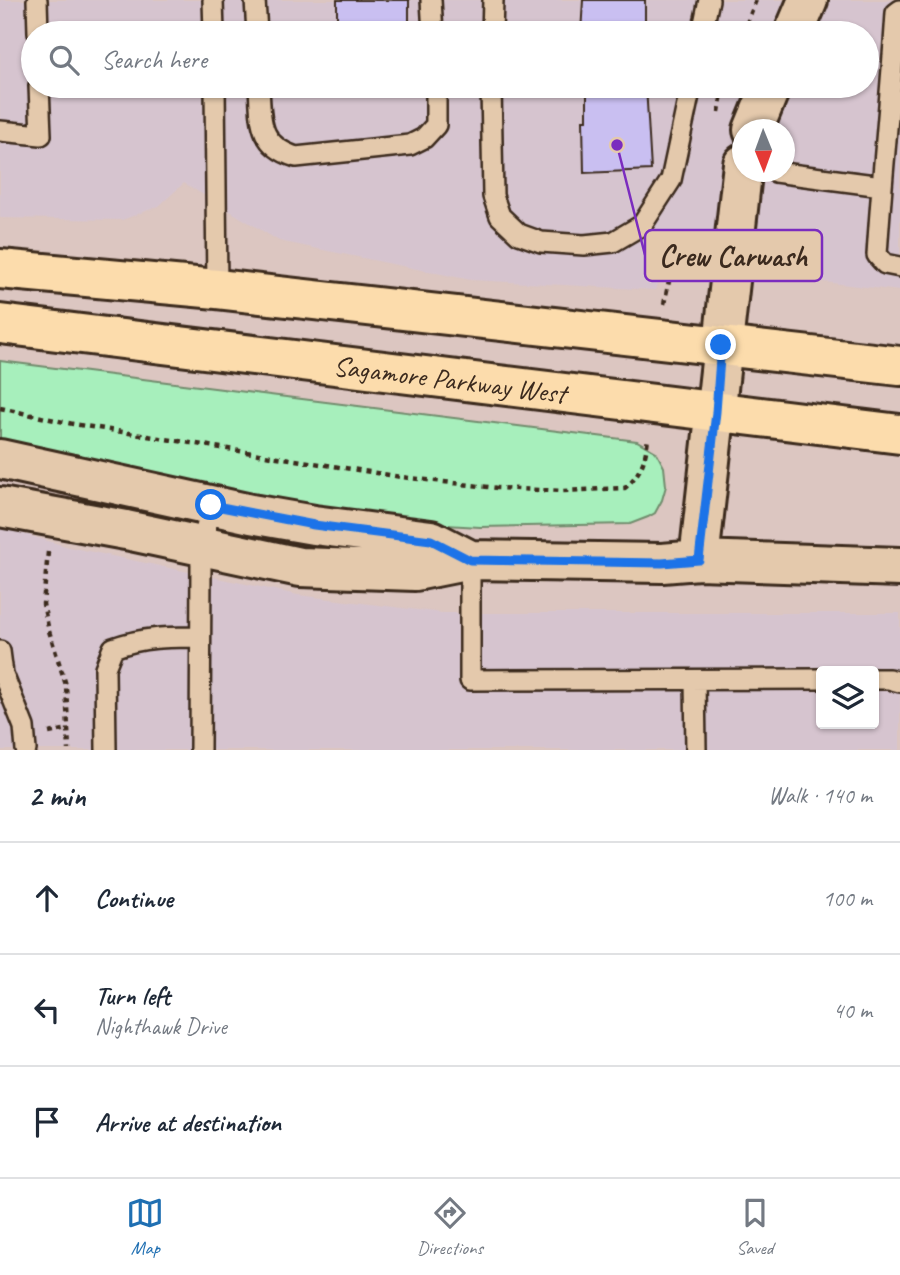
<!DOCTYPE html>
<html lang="en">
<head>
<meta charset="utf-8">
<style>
  :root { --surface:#fff; --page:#f2f2f3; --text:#1f2937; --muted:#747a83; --line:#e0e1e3; --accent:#1f6fb2 }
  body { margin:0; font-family:Caveat,sans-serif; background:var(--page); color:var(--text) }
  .controls { position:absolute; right:21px; bottom:21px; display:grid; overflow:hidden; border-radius:7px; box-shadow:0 2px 5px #0004 }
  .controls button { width:63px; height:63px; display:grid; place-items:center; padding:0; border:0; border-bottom:2px solid var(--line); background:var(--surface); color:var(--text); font:35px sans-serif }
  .compass { position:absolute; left:732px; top:119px; width:63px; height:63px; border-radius:50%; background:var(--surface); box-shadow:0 2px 5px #0004; rotate:179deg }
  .stop { position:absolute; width:21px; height:21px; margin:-16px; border:5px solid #1a73e8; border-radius:50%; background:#fff }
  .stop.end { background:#1a73e8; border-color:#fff; box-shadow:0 2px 7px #0008 }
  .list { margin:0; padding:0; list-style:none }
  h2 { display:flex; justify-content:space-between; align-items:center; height:91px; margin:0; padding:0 28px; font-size:30px }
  h2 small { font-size:23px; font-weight:400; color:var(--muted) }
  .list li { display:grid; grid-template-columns:46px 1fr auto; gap:21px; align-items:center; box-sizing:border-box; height:112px; padding:0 28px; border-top:2px solid var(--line) }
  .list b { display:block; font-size:26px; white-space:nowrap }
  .list p { margin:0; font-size:23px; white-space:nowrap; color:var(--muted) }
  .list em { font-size:23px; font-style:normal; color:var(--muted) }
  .icon { flex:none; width:38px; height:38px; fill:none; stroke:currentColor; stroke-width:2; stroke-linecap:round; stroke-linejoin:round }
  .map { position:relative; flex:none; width:900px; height:750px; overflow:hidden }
  .search { position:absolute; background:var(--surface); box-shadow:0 2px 5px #0004; left:21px; right:21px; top:21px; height:77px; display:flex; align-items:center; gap:18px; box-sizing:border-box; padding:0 24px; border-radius:38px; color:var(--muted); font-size:26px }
  .sheet { height:427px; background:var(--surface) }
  nav { display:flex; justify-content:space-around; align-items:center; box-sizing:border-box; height:98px; border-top:2px solid var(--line); background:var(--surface); font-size:19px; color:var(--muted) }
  nav a { display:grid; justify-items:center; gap:4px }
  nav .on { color:var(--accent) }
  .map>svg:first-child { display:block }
</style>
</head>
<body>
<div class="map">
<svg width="900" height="750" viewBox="0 0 900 750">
  <rect width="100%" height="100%" fill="#dcc6c1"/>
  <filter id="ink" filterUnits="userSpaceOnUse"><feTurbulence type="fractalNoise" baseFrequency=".0143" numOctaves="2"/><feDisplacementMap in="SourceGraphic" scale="14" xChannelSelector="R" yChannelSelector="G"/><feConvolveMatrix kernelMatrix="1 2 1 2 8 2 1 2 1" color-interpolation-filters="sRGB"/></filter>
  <g filter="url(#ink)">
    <path fill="#d6c4cf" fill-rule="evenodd" d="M0,0H900V291L664,263L655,290L471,280L279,241L184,183L159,206L122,220L0,218ZM33,33H867V86H33ZM743,130H785V172H743Z
      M0,527L69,547L298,595L442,613H900V750H0ZM821,671H874V724H821Z"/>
    <path fill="#a7efbc" stroke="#718c6d" stroke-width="2" d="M0,361L637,441L656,452L664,467L666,486L662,500L655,513L648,517L630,524L480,527L395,522L328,513L0,446Z"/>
    <path fill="#c9bff1" stroke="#3b2a1e" stroke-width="2" d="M337,0H409V33H337Z
      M583,0H645V33H581Z
      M587,86H646L651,170L584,173L583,120H587Z"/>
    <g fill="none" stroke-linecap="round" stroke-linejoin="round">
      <defs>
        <path id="service" d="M37,0L38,33
          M213,0L214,33
          M255,0L257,33
          M431,0L433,33
          M900,10L896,13C891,94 882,174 877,255L885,264L900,267
          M492,33L493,0
          M702,33L709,0
          M215,86L217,289
          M259,86C261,120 258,145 296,157L410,145L424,138L436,125V86
          M491,86L493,196L500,216L519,234L541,242L584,245L613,242L642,225L671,180L691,86
          M0,131L41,135L39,86
          M775,172L882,186
          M470,560V680L821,679
          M0,651L3,674L24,727L26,750
          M874,679H889L900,682
          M695,680L696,750
          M106,750L105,668L113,648C143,637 169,637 200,637
          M200,750L201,564L202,547L211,505"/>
        <path id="minor" d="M794,33L808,0
          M753,130L771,86
          M0,459L251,514L314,525L431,540L470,560
          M0,507L126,530L300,567L415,571L470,560L662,563L699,560L900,567
          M699,560L743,164"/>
        <g id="trunk">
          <path d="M0,269L217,289L900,366"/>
          <path id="s1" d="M0,324L900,434"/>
        </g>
      </defs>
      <use href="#service" stroke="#3b2a1e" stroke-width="24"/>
      <use href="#minor" stroke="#3b2a1e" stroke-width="44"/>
      <use href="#trunk" stroke="#3b2a1e" stroke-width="44"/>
      <path stroke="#3b2a1e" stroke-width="4.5" stroke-dasharray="5 5" stroke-linecap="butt" d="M743,33L756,0
        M719,112L723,86
        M664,304L671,272L697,244
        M0,408L73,424L401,477L497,488L562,491L625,488C642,471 645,462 648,438
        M48,552L43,604L49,631L66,685L69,750
        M49,733L68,729"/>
      <use href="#service" stroke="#e4c9ac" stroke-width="19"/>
      <use href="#minor" stroke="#e4c9ac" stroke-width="38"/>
      <use href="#trunk" stroke="#fcdcac" stroke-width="38"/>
    </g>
  </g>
  <g fill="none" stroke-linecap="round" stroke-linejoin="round" filter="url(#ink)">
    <path stroke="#1a73e8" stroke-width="9" d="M211,505L314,525L431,540L470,560L662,563L699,560L716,412L721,345"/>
  </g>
  <g text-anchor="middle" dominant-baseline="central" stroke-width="6" stroke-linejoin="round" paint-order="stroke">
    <g font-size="28" fill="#3b2a1e" stroke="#e4c9ac">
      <text stroke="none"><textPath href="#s1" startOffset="453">Sagamore Parkway West</textPath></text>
    </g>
  </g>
  <path fill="none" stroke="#7b2cbf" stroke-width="2.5" d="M617 145L645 255"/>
  <circle fill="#7b2cbf" stroke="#e4c9ac" stroke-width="2.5" cx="617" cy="145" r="7"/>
  <rect fill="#e4c9ac" stroke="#7b2cbf" stroke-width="2.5" x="645" y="230" width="177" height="51" rx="7"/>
  <g font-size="30" text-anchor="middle" font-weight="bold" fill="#3b2a1e">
    <text x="733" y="266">Crew Carwash</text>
  </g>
</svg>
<div class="controls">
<button><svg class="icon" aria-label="layers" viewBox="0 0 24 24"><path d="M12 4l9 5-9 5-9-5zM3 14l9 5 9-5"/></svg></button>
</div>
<svg class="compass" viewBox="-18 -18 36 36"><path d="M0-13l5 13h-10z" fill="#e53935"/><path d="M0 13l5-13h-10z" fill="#747a83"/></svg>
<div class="stop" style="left:211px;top:505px"></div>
<div class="stop end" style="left:721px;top:345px"></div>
<div class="search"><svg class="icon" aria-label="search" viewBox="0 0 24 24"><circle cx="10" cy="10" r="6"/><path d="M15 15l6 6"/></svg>Search here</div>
</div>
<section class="sheet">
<h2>2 min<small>Walk · 140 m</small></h2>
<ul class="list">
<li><svg class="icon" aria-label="ahead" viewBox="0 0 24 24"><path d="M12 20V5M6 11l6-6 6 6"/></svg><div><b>Continue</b></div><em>100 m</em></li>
<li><svg class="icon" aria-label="left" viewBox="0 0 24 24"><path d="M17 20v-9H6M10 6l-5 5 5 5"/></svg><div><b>Turn left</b><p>Nighthawk Drive</p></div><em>40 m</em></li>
<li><svg class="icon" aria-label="arrive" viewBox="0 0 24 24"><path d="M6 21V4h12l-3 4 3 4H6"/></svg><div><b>Arrive at destination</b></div></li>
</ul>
</section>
<nav>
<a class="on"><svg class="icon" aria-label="map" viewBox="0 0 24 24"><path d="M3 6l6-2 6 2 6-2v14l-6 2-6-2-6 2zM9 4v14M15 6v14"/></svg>Map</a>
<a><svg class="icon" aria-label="directions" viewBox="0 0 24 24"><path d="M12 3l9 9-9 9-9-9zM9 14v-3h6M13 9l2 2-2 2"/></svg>Directions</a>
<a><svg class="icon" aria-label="saved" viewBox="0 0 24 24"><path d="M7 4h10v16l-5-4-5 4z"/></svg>Saved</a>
</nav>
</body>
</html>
